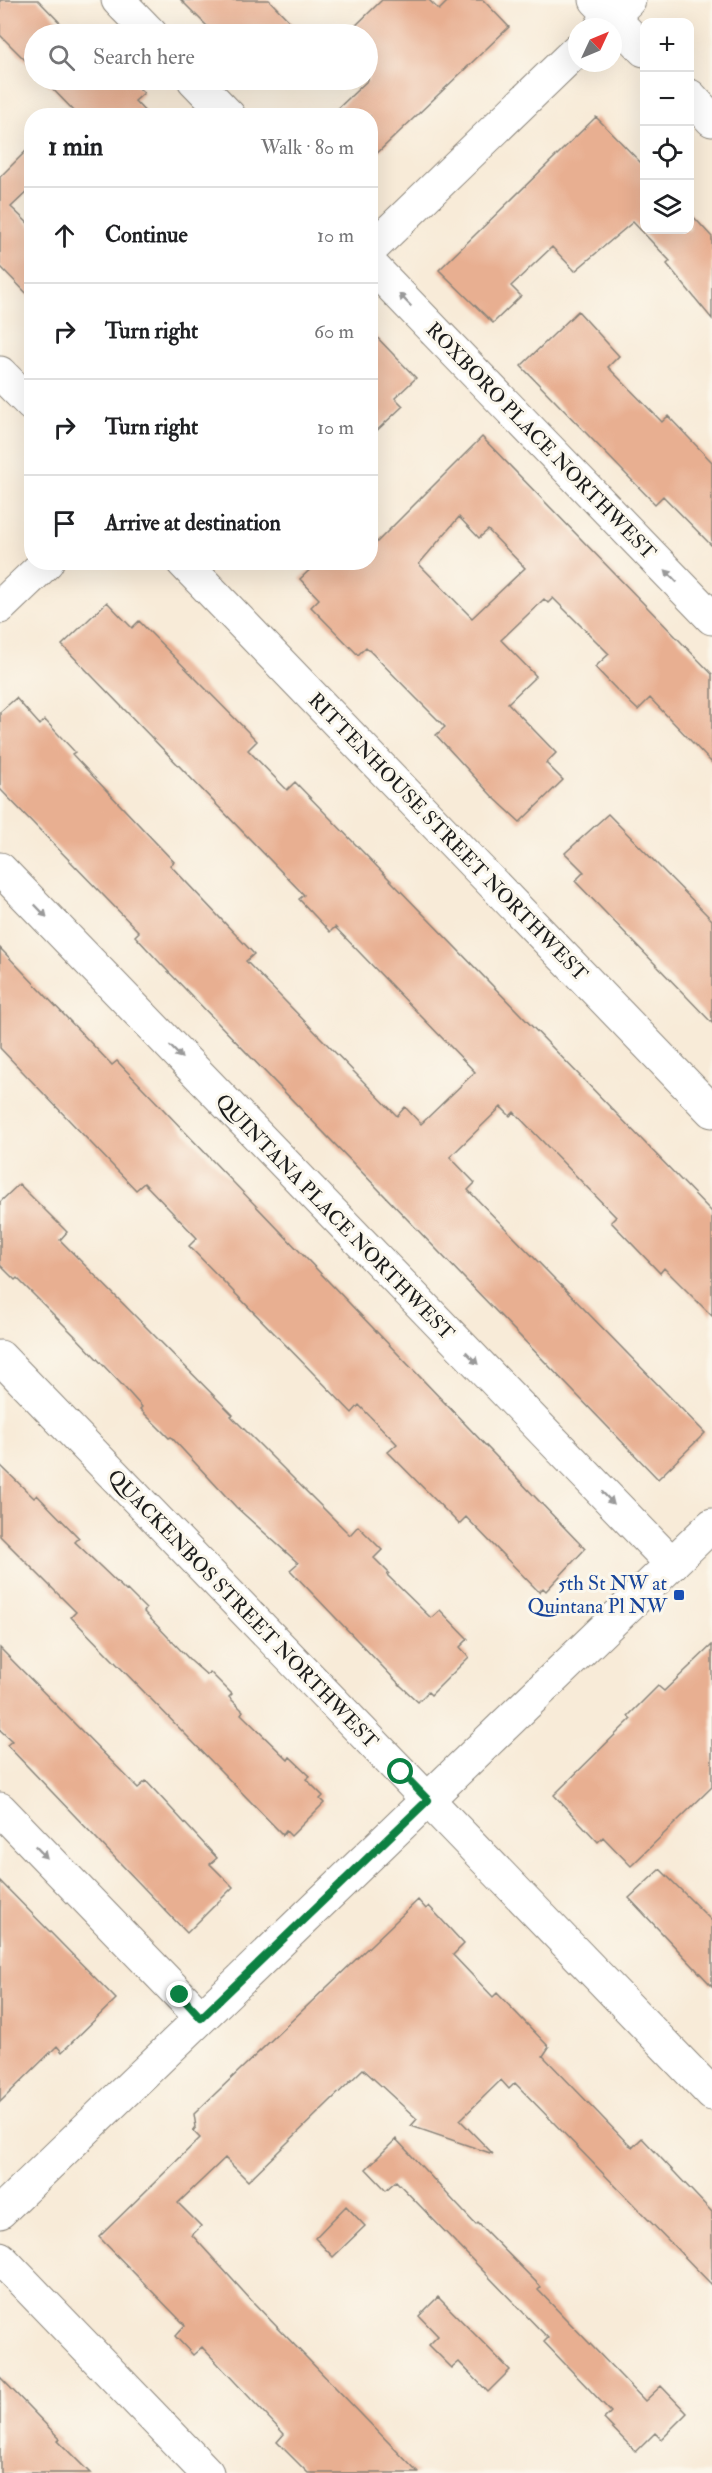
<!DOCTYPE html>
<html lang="en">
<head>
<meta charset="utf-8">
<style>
  :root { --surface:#fff; --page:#f2f2f2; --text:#202124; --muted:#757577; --line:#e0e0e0 }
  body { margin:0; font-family:"IM FELL Double Pica",serif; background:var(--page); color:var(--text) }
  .controls { position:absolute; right:18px; top:18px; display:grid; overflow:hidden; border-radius:12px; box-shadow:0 6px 24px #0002 }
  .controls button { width:54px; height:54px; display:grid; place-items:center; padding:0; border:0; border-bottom:2px solid var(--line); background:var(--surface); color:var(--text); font:30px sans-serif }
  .compass { position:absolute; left:568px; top:18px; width:54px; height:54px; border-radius:50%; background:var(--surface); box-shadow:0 6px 24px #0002; rotate:46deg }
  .stop { position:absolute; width:18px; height:18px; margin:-14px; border:4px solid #0b8043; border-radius:50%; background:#fff }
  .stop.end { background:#0b8043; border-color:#fff; box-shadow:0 2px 6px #0008 }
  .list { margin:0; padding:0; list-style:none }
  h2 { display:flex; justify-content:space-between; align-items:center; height:78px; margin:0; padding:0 24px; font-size:26px }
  h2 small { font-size:20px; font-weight:400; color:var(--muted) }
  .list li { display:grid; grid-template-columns:39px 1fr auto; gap:18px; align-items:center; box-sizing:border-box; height:96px; padding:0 24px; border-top:2px solid var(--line) }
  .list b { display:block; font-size:22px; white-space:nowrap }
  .list em { font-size:20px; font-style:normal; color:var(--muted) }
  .icon { flex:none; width:33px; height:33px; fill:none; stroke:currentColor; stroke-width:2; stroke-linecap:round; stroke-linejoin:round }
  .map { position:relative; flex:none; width:712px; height:2473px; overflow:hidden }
  .search { position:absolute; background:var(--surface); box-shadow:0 6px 24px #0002; left:24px; top:24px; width:354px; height:66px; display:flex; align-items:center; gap:15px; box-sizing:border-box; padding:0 21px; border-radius:33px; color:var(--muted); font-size:22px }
  .panel { position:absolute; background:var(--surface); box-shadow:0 6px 24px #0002; left:24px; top:108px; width:354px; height:462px; border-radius:24px }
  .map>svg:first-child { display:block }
</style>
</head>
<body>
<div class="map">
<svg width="712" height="2473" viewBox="0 0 712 2473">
  <rect width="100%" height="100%" fill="#fbf7ec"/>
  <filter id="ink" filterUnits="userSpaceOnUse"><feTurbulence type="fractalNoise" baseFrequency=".0167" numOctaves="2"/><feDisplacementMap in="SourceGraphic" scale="12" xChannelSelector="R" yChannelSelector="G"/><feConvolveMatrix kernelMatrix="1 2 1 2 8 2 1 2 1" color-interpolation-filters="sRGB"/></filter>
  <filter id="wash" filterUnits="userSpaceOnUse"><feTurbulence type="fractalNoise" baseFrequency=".008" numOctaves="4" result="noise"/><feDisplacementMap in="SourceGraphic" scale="24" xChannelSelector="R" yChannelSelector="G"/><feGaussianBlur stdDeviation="1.35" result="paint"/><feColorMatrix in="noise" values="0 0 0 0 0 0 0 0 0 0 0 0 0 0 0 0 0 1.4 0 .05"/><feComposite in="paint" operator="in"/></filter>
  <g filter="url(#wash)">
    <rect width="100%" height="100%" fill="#f8ebd8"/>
    <g id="blocks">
      <path fill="#e8af91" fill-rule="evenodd" d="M0,0H38L70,33L78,26L87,34H34V69L0,35Z
        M181,0H269L302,34H215Z
        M382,0H429L439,10L449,0H483L509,27L370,160V116H330L368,80V34H347Z
        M44,80H131L144,93L135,101L149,116H79Z
        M596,117L645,167V230H690V213L712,237V319L667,264L670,261L633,222L575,271L552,247L511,286L521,296L493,323L439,270Z
        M32,145V187L11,207L32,227V299L0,266V177Z
        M578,311L619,356L608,367L662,422L668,416L712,462V546L663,496L655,504L521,366Z
        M370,330L416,378L395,398L403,406L370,437Z
        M482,437L712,674V763L650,698L638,710L617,690L595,667L609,654L553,598L548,603L544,599L501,640L536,676L508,703L556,753L546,763L563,780L520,822L492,796L436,735L445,727L416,698L366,647L358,655L311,607L319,599L300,579L318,562H370V549ZM459,517L479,538L488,530L525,568L472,618L419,564Z
        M107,602L132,628L139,621L257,741L248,750L287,790L295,782L712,1212V1316L664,1268L660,1273L611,1222L616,1217L514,1112L510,1116L501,1107L450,1157L475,1183L468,1190L705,1433L658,1479L161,964L135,936L139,932L0,789V712L16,698L40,725L45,720L75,752L72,754L174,862L170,865L254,954L246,961L397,1116L405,1107L421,1124L475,1072L335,927L330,932L299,899L304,895L62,645Z
        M608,814L712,920V1023L575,881L584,872L565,853Z
        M0,948L112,1065L117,1061L585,1549L546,1591L543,1588L539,1592L466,1517L459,1524L388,1452L397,1444L359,1405L352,1413L189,1246L197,1238L144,1183L136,1190L0,1048Z
        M19,1184L67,1232L60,1240L233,1415L231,1416L350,1535L358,1526L382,1550L374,1558L389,1573L387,1575L431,1618L440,1610L468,1639L460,1647L469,1657L431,1695L428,1692L418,1702L401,1686L290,1570L298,1563L236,1507L171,1437L169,1438L140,1409L142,1407L125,1388L77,1338L17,1278L15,1280L0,1265V1202Z
        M0,1465L34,1498L37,1495L79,1538L75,1542L126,1591L127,1590L146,1609L144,1612L191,1661L207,1675L210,1672L232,1694L229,1697L243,1711L241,1714L288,1760L290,1757L310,1776L306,1779L323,1796L320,1799L324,1803L291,1836L286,1831L283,1835L187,1736L71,1617L76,1612L0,1536Z
        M712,1645V1787L631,1866L603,1837L598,1842L554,1795L631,1719L628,1716L658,1686L664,1691Z
        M0,1648L138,1788L146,1781L217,1858L210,1864L233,1887L187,1933L7,1745L12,1741L0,1730Z
        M660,1869L712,1921V1986L629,1898Z
        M0,1881L116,1999L62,2052L57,2046L0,2102Z
        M418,1900L426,1909L429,1906L464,1944L453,1955L493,1997L497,1993L549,2047L543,2056L629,2145L633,2147L642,2138L712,2212V2285L515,2083L509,2089L501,2080L460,2120L493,2154L411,2126L417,2119L363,2069L248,2181L225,2158L178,2203L201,2226L192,2235L251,2300L418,2473H308L277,2442L284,2434L202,2347L193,2355L175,2336L185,2325L99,2237L200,2138L193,2131L196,2127L194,2114Z
        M396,2139L476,2225L478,2223L541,2287L538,2290L645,2401L661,2386L687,2413L661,2439L655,2433L636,2452L604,2419L611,2412L544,2342L548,2338L396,2181L386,2190L366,2169Z
        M346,2206L365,2226L333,2257L315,2238Z
        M438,2297L510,2370L488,2392L459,2362L452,2368L429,2345L438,2336L419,2316Z
        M0,2377L60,2439L58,2441L90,2473H0Z"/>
    </g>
  </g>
  <g filter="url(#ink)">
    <use href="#blocks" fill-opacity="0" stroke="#8a847a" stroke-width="1.5"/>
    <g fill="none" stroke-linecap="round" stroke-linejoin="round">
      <defs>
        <path id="street" d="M118,0L151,34
          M601,27L629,0
          M194,80L229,116
          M370,250L577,50
          M370,264L712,618
          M0,373L32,405
          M183,562L712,1111
          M0,607L47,562
          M0,869L672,1564
          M0,1357L712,2094
          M0,1809L201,2017
          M0,2258L207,2473"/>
        <path id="secondary" d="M596,0L644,50
          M690,96L712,120
          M0,2212L712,1525"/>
      </defs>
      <use href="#street" stroke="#8a847a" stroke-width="35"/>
      <use href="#secondary" stroke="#8a847a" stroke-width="35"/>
      <use href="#street" stroke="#fff" stroke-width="33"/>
      <use href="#secondary" stroke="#fff" stroke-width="33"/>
    </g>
    <defs><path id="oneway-solid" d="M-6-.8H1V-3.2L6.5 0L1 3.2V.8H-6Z" transform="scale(1.5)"/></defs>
    <g fill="#999">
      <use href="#oneway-solid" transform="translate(405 300) rotate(-134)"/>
      <use href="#oneway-solid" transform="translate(671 576) rotate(-134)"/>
      <use href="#oneway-solid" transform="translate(41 911) rotate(46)"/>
      <use href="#oneway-solid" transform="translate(176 1052) rotate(46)"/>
      <use href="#oneway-solid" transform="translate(472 1358) rotate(46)"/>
      <use href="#oneway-solid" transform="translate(608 1498) rotate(46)"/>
      <use href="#oneway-solid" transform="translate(41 1852) rotate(46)"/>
    </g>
  </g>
  <g fill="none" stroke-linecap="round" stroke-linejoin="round" filter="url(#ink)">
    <path stroke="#0b8043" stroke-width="8" d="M180,1995L201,2018L428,1800L401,1772"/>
  </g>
  <rect fill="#1a4fb4" stroke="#fbf7ec" stroke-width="2" x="673" y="1589" width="12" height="12" rx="3"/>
  <g text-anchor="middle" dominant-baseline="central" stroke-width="6" stroke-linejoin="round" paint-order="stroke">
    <g font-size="20" fill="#1c1c1c" stroke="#fbf7ec">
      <text transform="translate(541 441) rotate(46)">ROXBORO PLACE NORTHWEST</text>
      <text transform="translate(448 837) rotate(46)">RITTENHOUSE STREET NORTHWEST</text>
      <text transform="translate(335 1217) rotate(46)">QUINTANA PLACE NORTHWEST</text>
      <text transform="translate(243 1609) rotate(46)">QUACKENBOS STREET NORTHWEST</text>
    </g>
    <g font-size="20" fill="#164399" stroke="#fbf7ec" text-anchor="end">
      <text x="667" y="1583">5th St NW at<tspan x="667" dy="23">Quintana Pl NW</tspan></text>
    </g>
  </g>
</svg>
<div class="controls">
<button>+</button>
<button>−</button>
<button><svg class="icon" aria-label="locate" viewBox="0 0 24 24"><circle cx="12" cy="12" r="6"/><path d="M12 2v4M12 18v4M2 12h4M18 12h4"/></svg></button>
<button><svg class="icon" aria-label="layers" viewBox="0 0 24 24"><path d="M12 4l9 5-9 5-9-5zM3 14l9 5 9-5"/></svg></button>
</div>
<svg class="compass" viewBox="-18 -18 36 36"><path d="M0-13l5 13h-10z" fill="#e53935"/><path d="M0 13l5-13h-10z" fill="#757577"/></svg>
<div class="stop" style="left:401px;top:1772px"></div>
<div class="stop end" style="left:180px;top:1995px"></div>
<div class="search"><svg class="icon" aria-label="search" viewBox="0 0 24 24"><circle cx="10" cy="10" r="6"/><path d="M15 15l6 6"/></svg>Search here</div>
<section class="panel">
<h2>1 min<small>Walk · 80 m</small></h2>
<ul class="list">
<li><svg class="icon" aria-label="ahead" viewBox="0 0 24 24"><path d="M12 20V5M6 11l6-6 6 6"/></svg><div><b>Continue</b></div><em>10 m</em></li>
<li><svg class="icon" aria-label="right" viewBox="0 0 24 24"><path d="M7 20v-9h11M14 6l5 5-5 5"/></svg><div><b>Turn right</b></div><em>60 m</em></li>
<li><svg class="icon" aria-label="right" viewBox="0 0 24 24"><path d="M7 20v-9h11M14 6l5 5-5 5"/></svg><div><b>Turn right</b></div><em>10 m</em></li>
<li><svg class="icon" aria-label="arrive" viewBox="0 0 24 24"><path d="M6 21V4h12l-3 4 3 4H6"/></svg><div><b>Arrive at destination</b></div></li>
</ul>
</section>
</div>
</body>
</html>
